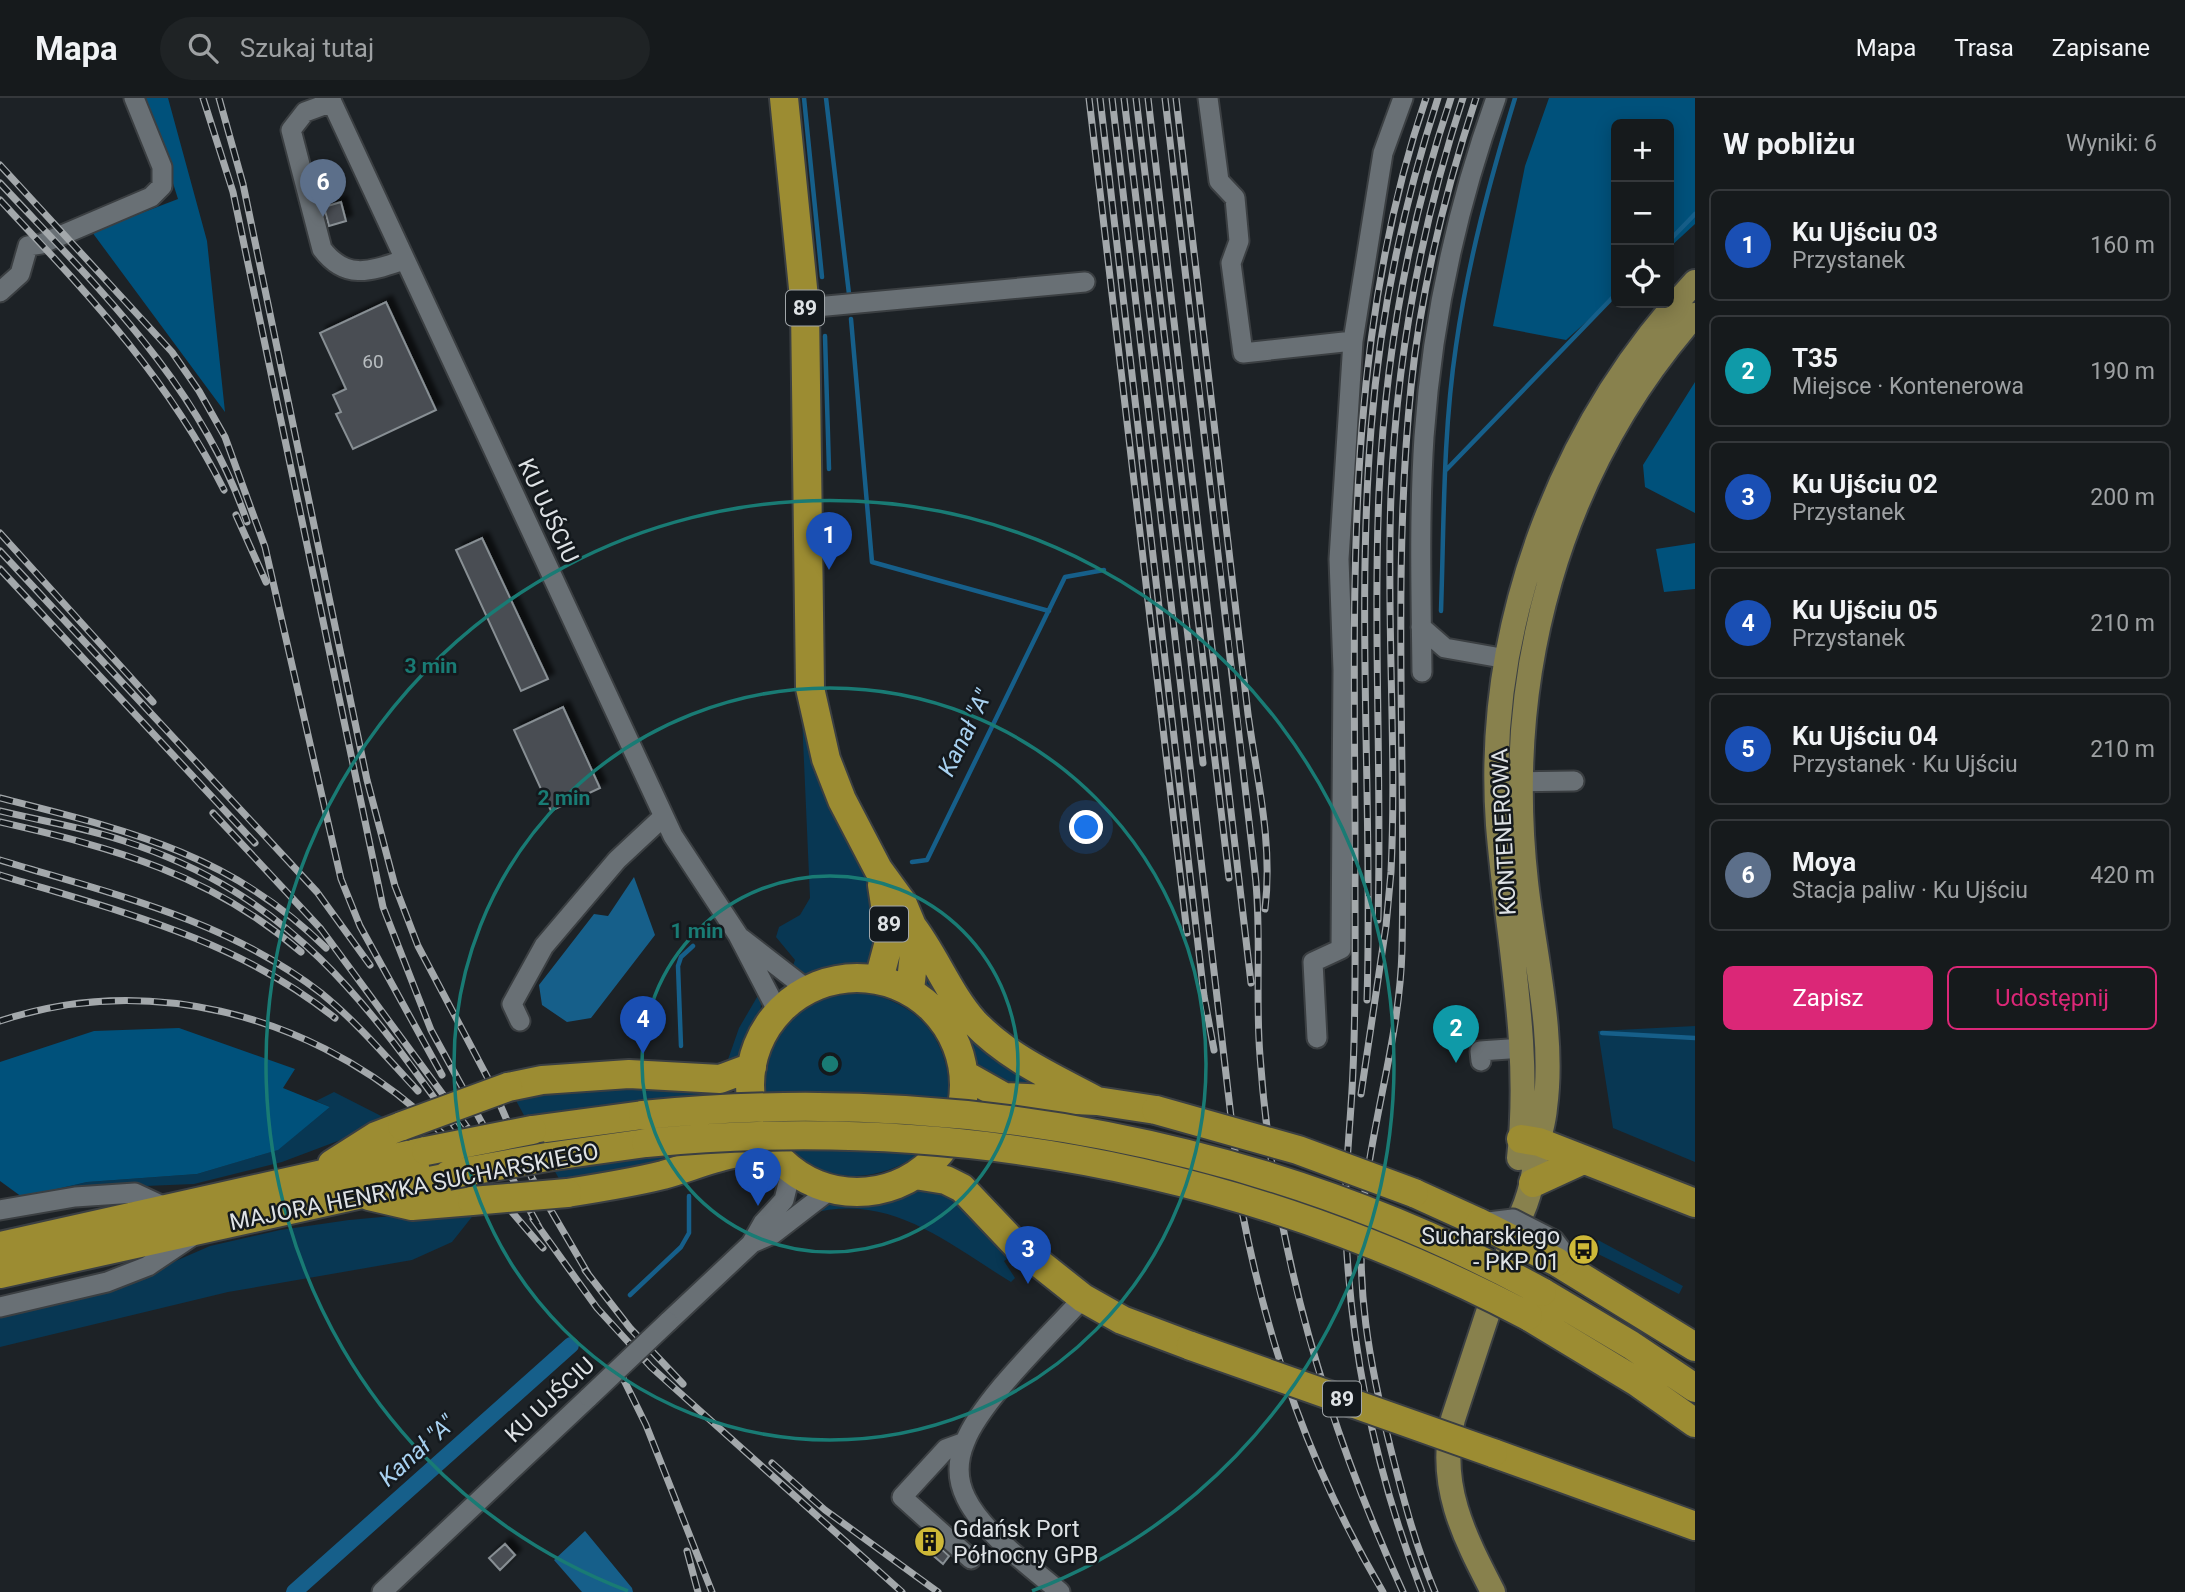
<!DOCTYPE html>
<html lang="pl">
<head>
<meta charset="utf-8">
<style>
  :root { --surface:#161a1c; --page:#1f2325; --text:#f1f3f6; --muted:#9ea1a3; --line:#35383b; --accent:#db2777 }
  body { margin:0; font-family:Roboto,sans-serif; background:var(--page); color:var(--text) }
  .controls { position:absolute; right:21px; top:21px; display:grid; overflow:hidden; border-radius:10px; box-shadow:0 4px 18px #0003 }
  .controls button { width:63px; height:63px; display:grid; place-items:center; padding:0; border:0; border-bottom:2px solid var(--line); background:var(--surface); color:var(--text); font:35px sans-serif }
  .you { position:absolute; left:1087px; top:730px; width:24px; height:24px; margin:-18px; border:5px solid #fff; border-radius:50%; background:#1a73e8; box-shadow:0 0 0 10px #1a73e833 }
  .badge { display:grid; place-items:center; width:46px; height:46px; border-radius:50%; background:var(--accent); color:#fff; font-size:23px; font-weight:700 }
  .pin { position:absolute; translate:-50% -58px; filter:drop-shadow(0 2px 4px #0008) }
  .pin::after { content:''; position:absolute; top:37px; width:24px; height:21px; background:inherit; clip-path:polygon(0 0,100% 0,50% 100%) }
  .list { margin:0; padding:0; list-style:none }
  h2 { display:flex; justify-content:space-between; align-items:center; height:91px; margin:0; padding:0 28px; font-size:30px }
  h2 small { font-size:23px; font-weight:400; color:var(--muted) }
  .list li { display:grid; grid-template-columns:46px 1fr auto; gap:21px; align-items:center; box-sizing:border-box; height:112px; margin:0 14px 14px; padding:0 14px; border:2px solid var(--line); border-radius:10px }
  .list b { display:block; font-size:26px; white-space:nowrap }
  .list p { margin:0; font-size:23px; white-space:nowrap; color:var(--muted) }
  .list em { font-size:23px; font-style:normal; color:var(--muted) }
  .actions { display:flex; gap:14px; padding:21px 28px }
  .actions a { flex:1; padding:16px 0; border:2px solid var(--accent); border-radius:10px; text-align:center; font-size:24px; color:var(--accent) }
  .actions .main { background:var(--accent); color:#fff }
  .icon { flex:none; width:38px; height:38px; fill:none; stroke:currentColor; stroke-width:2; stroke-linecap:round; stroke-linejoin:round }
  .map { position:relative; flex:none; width:1695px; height:1494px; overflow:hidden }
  header { display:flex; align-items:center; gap:42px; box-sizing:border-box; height:98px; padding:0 35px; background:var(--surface); border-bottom:2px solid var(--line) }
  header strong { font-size:33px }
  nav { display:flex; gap:38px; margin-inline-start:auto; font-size:24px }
  .search { width:490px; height:63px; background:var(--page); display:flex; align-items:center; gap:18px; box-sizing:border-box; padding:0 24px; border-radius:38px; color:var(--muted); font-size:26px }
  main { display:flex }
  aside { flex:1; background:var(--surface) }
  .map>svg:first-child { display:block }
</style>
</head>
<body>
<header>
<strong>Mapa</strong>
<div class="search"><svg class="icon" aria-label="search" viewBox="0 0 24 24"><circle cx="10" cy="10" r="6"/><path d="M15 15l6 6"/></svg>Szukaj tutaj</div>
<nav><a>Mapa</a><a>Trasa</a><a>Zapisane</a></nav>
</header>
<main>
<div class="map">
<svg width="1695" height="1494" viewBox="0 0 1695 1494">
  <defs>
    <filter id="shadow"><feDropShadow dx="6" dy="-6" stdDeviation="2" flood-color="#0009"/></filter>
  </defs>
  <rect width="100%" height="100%" fill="#1d2226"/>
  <path fill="#083753" d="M801,596L884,820L870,864L813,877L791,873L795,862L776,839L779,829L800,817L810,800Z
    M920,851L928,872L1063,991L1017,992L979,973L954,921L923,885Z
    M760,894C766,921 745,956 724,973L739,930Z
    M857,894C917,901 951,942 949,1001L764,996C766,937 797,899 857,894Z
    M1695,928V1064L1613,1030L1598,933Z
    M711,989L715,998L526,1021L513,997L549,990Z
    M334,994L391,1023L282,1064L194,1086L121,1089L0,1104L87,1084L197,1076L277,1052L330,1009L316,1003Z
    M787,1047L924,1052C883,1085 824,1090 787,1047Z
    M724,1050L562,1086L553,1070Z
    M917,1090H941L979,1122L1007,1161L1004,1163L1015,1180L1011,1184C945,1144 890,1094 809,1116L827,1104L869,1105Z
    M479,1110L452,1144L412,1162L228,1194L0,1249V1213L132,1182L210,1148L280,1132L349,1122Z
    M1598,1142L1683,1188L1679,1196L1592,1153Z"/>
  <path fill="#00517b" d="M146,0H168L207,143L225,314L92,134L178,101Z
    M1549,0H1695V126L1669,150V26H1616V197L1566,242L1493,228L1525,68Z
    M1695,284V415L1645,389L1643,367Z
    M1695,445V491L1664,494L1656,451Z
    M179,930L295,971L283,990L330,1009L278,1052L197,1076L87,1084L22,1099L0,1083V964L94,933Z"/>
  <path fill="#165f8a" d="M634,779L655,837L591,920L567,924L542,907L539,887L594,816L608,818Z
    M585,1433L632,1490L633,1494H582L554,1462Z"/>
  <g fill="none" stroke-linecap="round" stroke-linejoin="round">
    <path stroke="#165f8a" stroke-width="4.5" d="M804,0L822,179
      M826,0L849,196
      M1669,143L1695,116
      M851,221L872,464L1049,513
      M825,238L829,371
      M1446,372L1616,196
      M1441,513C1444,425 1443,335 1456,248C1468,163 1490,82 1515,0
      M912,764L927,762L1065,479L1104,472
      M1602,935L1695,940
      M681,948L678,868L681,859L693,848
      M630,1197L681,1149L689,1135V1098"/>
    <path stroke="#165f8a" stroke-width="16" d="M294,1494L571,1247"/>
  </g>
  <path fill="#484e53" stroke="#888f94" stroke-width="2" filter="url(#shadow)" d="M341,104L346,123L329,128L324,109Z
    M386,204L436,312L353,351L336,316L341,314L333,297L346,291L320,235Z
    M482,440L548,581L521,593L456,452Z
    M563,609L600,690L551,713L514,632Z
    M923,1434L949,1458L943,1466L915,1442Z
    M505,1446L515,1457L500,1472L489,1460Z"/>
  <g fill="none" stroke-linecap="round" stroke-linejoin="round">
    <defs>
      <path id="minor" d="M330,0L673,738L738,837L778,914
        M1208,0L1219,83L1235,100L1239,143L1231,165L1243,255L1353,243
        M332,4L305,14L291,32L322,151C346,183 371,173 404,162
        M0,194L20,176L28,148L41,146L151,99L162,88V69L134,0
        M805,210L1085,184
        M1421,529L1445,550L1507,561
        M1422,574C1421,495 1419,417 1424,339C1432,224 1457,108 1496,0
        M1508,684L1574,683
        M741,840L808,892
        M520,923L512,906L544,848L617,762L663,719
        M1317,940L1313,864L1341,851L1343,572L1339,461L1353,243L1383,55L1403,0
        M1481,963L1480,953L1523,950
        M0,1112L75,1099L135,1095L167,1110
        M752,1145L773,1136L830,1092
        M0,1209L107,1184L148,1168L191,1139
        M668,1224L751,1146L763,1125L784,1102L791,1073
        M965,1344L946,1351L902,1399L971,1461
        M382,1494L589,1299
        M1060,1494C1031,1469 983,1435 966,1400C957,1382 957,1363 965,1344C981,1302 1051,1236 1083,1200"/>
      <path id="major" d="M1519,1060C1532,947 1507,839 1498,727C1484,529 1560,328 1695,184
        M1493,1494C1464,1438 1437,1386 1453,1321L1518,1123C1531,1098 1534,1075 1538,1047C1540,1035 1544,1023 1545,1010C1555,936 1534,857 1526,784C1503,578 1557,374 1695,217"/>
      <path id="highway" d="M784,0L805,210L810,590L826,661L842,702L878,771L902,804L912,828L914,856L910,892
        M912,828C935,858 949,896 974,924C1008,960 1054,980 1097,1003
        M750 987a107 107 0 1 1 214 0a107 107 0 1 1-214 0Z
        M879,881L890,840L882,787
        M965,977L1004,999L1097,1003L1156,1012
        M508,989L542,982L629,976L720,981L752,969
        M532,1032L643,1017
        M1521,1041L1539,1044L1695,1105
        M547,1059L646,1045
        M332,1066L376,1038L402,1028
        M915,1077L946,1082L962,1090L1015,1146L1083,1200L1122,1222L1191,1248
        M1533,1085L1583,1062
        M567,1095C599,1090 631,1085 663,1077C699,1067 735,1049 773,1054
        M1414,1095L1480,1125
        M369,1098L412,1108L472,1103
        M0,1148L426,1053
        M1557,1164L1695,1249
        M0,1176L448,1077
        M1542,1194L1631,1247L1695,1290
        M1528,1218L1637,1284L1695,1325
        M1493,1355L1695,1428"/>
    </defs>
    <use href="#minor" stroke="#3b3f42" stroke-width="23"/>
    <use href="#major" stroke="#3b3f42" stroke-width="28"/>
    <use href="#highway" stroke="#3b3f42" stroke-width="32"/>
    <use href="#minor" stroke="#697075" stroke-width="19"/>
    <use href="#major" stroke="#88814d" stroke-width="24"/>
    <use href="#highway" stroke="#9c8c32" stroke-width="28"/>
    <defs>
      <path id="rail" d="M203,0L233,94L383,809L431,932L539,1129
        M219,0L243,86L367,682L395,788L418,848L492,988L532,1080L590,1179
        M1089,0L1187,835
        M1100,0L1204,898L1214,952
        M1112,0L1242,1113C1269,1251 1311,1372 1383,1494
        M1124,0L1203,665
        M1136,0L1229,780
        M1148,0L1251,885
        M1165,0C1195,258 1226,516 1255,775C1262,836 1255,897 1260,958C1273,1146 1325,1323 1403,1494
        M1176,0L1248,616C1257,682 1273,744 1265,811
        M0,67L172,254L199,293L225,339L265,449L341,781L360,828L442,977
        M0,85C97,189 201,287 247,424
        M0,102C86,194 167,278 224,392
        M236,417L266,484
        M0,435L153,604
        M0,453L317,794L370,867
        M0,471L255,745
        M0,700C126,732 230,755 326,850
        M0,713C41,723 83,729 124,743C307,802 381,926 487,1074
        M213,715L321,831L495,1067
        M0,724C114,750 210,776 301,854
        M0,762C113,796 227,822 321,895C357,924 387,960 418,993
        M0,777C118,813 237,841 335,920
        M1378,822C1382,679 1373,536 1379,394C1385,260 1408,127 1451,0
        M1367,902C1373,712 1356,520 1371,331C1380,218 1403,107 1438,0
        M0,923C145,875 304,915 418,1013C464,1053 503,1105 543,1150
        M1361,996L1386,828L1391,774C1397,649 1386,522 1391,397C1396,262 1421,128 1463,0
        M533,1121L597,1210L651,1269L902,1494
        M585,1172L630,1230L683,1286
        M619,1272L646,1327L712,1494
        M772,1365L825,1412L938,1494
        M687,1453L698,1494
        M1422,1494C1378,1381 1352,1260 1346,1139C1343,1084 1351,1027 1353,972C1356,909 1355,846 1355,782C1356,518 1339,254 1426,0
        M1435,1494C1416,1449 1404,1403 1392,1356C1370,1269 1353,1183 1365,1093C1375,1012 1400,934 1402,852C1406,665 1392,476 1411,289C1421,191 1445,94 1476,0"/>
    </defs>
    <use href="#rail" stroke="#a3a8ab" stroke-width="7"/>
    <use href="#rail" stroke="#14191d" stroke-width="4.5" stroke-dasharray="13" stroke-linecap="butt"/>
    <defs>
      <path id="minor-bridge" d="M1480,1125L1513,1121L1554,1142L1563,1154
        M589,1299L668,1224"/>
      <path id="highway-bridge" d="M1156,1012L1298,1052L1414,1095
        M643,1017C953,986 1267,1044 1542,1194
        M402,1028L508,989
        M646,1045C957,1015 1251,1073 1528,1218
        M426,1053L532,1032
        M448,1077L547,1059
        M472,1103L567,1095
        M1480,1125L1557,1164
        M1191,1248L1493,1355"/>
    </defs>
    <use href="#minor-bridge" stroke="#3b3f42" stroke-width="23" stroke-linecap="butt"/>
    <use href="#highway-bridge" stroke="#3b3f42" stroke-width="32" stroke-linecap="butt"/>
    <use href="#minor-bridge" stroke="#697075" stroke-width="19"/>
    <use href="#highway-bridge" stroke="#9c8c32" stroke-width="28"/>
  </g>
  <g fill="none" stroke="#197b74" stroke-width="3.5">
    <circle cx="830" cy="966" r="188"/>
    <circle cx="830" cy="966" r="376"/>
    <path d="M628 1493A564 564 0 1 1 1032 1493"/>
  </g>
  <defs>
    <symbol id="bus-disc" viewBox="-11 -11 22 22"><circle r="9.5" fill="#ceb837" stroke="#14191d"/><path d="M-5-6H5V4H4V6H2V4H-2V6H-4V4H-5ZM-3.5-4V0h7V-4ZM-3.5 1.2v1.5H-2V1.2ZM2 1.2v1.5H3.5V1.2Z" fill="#111"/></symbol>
    <symbol id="building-disc" viewBox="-11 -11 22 22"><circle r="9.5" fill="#ceb837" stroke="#14191d"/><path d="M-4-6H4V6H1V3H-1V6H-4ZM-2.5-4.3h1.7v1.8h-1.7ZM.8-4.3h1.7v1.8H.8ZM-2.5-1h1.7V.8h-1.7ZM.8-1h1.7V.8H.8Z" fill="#111"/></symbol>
  </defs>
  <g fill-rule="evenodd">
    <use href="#bus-disc" x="1566" y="1134" width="35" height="35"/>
    <use href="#building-disc" x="912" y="1426" width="35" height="35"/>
  </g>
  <g text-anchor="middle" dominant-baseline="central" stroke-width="5" stroke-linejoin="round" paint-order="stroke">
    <g font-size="19" fill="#b8bdc0">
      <text x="373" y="263">60</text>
    </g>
    <g fill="#14191d" stroke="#a1a6a9" stroke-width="2">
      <rect x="786" y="192.5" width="38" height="35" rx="5"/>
      <rect x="870" y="808.5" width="38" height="35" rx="5"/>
      <rect x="1323" y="1283.5" width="38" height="35" rx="5"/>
    </g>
    <g font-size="21" font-weight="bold" fill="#dee2e5">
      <text x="805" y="210">89</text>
      <text x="889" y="826">89</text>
      <text x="1342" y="1301">89</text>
    </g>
    <g font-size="23" fill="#dee2e5" stroke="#14191d">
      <text transform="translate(548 413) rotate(65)">KU UJŚCIU</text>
      <text transform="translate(1504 734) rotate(-93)">KONTENEROWA</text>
      <text transform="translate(414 1089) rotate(-11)">MAJORA HENRYKA SUCHARSKIEGO</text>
      <text transform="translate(550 1302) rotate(-43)">KU UJŚCIU</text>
    </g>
    <g font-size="23" fill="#dee2e5" stroke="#14191d" text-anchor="end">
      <text x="1560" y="1138">Sucharskiego<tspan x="1560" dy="26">- PKP 01</tspan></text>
      <text x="953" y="1431" text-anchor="start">Gdańsk Port<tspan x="953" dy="26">Północny GPB</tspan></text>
    </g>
    <g font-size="24" font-style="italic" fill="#a8d1f0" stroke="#14191d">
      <text transform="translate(965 635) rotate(-64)">Kanał "A"</text>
      <text transform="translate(417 1353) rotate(-42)">Kanał "A"</text>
    </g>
  </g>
  <circle cx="830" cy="966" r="10" fill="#197b74" stroke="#14191d" stroke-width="3.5"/>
  <g font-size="21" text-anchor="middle" font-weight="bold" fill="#197b74" stroke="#14191d" stroke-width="5" stroke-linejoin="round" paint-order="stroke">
    <text x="431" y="575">3 min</text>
    <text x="564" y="707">2 min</text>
    <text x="697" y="840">1 min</text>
  </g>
</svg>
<div class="controls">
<button>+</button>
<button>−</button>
<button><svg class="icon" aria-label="locate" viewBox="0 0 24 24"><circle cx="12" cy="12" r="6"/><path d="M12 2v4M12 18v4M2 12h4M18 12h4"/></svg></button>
</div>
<div class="you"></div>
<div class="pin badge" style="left:829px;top:472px;background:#1a4fb4">1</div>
<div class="pin badge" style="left:1456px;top:965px;background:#0f9aa8">2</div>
<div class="pin badge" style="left:1028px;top:1186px;background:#1a4fb4">3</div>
<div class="pin badge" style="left:643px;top:956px;background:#1a4fb4">4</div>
<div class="pin badge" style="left:758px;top:1108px;background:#1a4fb4">5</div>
<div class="pin badge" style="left:323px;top:119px;background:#5c6f8a">6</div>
</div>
<aside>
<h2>W pobliżu<small>Wyniki: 6</small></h2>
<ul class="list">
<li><span class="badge" style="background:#1a4fb4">1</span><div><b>Ku Ujściu 03</b><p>Przystanek</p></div><em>160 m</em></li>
<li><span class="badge" style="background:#0f9aa8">2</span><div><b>T35</b><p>Miejsce · Kontenerowa</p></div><em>190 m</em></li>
<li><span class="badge" style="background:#1a4fb4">3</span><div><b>Ku Ujściu 02</b><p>Przystanek</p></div><em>200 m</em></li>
<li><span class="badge" style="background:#1a4fb4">4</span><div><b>Ku Ujściu 05</b><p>Przystanek</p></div><em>210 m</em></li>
<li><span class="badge" style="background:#1a4fb4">5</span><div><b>Ku Ujściu 04</b><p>Przystanek · Ku Ujściu</p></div><em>210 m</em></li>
<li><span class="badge" style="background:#5c6f8a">6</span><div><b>Moya</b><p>Stacja paliw · Ku Ujściu</p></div><em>420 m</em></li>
</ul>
<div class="actions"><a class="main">Zapisz</a><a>Udostępnij</a></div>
</aside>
</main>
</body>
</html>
